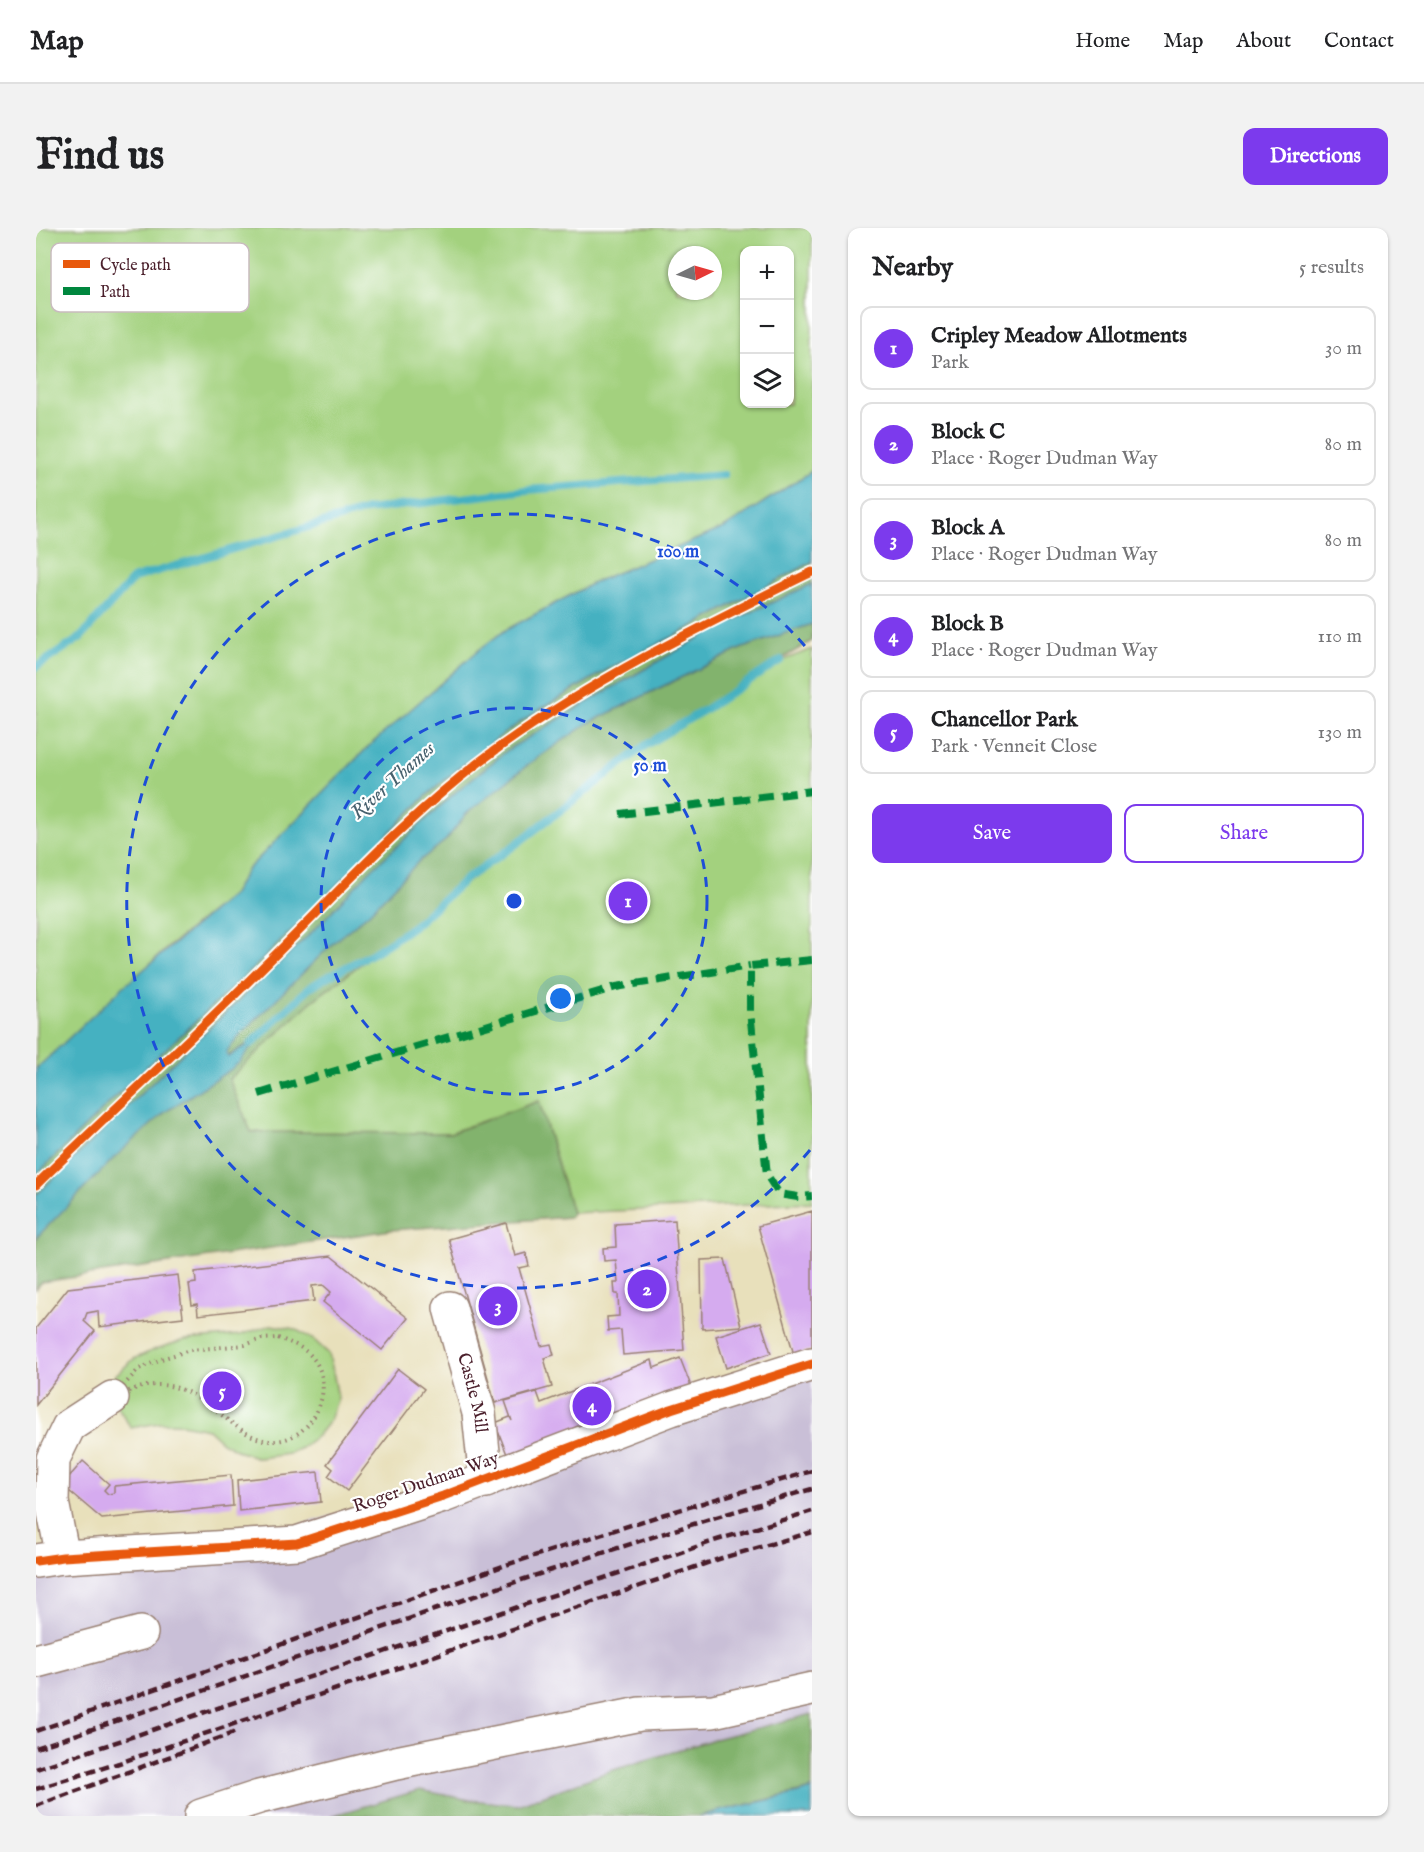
<!DOCTYPE html>
<html lang="en">
<head>
<meta charset="utf-8">
<style>
  :root { --surface:#fff; --page:#f2f2f2; --text:#202124; --muted:#757577; --line:#e0e0e0; --accent:#7c3aed }
  body { margin:0; font-family:"IM FELL English",serif; background:var(--page); color:var(--text) }
  .controls { position:absolute; right:18px; top:18px; display:grid; overflow:hidden; border-radius:12px; box-shadow:0 2px 4px #0004 }
  .controls button { width:54px; height:54px; display:grid; place-items:center; padding:0; border:0; border-bottom:2px solid var(--line); background:var(--surface); color:var(--text); font:30px sans-serif }
  .compass { position:absolute; left:632px; top:18px; width:54px; height:54px; border-radius:50%; background:var(--surface); box-shadow:0 2px 4px #0004; rotate:85deg }
  .you { position:absolute; left:525px; top:771px; width:21px; height:21px; margin:-15px; border:4px solid #fff; border-radius:50%; background:#1a73e8; box-shadow:0 0 0 9px #1a73e833 }
  .badge { display:grid; place-items:center; width:39px; height:39px; border-radius:50%; background:var(--accent); color:#fff; font-size:20px; font-weight:700 }
  .pin { position:absolute; translate:-50% -50%; border:3px solid #fff; box-shadow:0 2px 6px #0006 }
  .list { margin:0; padding:0; list-style:none }
  h2 { display:flex; justify-content:space-between; align-items:center; height:78px; margin:0; padding:0 24px; font-size:26px }
  h2 small { font-size:20px; font-weight:400; color:var(--muted) }
  .list li { display:grid; grid-template-columns:39px 1fr auto; gap:18px; align-items:center; box-sizing:border-box; height:84px; margin:0 12px 12px; padding:0 12px; border:2px solid var(--line); border-radius:12px }
  .list b { display:block; font-size:22px; white-space:nowrap }
  .list p { margin:0; font-size:20px; white-space:nowrap; color:var(--muted) }
  .list em { font-size:20px; font-style:normal; color:var(--muted) }
  .actions { display:flex; gap:12px; padding:18px 24px }
  .actions a { flex:1; padding:14px 0; border:2px solid var(--accent); border-radius:12px; text-align:center; font-size:21px; color:var(--accent) }
  .actions .main { background:var(--accent); color:#fff }
  .icon { flex:none; width:33px; height:33px; fill:none; stroke:currentColor; stroke-width:2; stroke-linecap:round; stroke-linejoin:round }
  .map { position:relative; flex:none; width:776px; height:1588px; overflow:hidden; border-radius:12px }
  header { display:flex; align-items:center; gap:36px; box-sizing:border-box; height:84px; padding:0 30px; background:var(--surface); border-bottom:2px solid var(--line) }
  header strong { font-size:28px }
  nav { display:flex; gap:33px; margin-inline-start:auto; font-size:21px }
  .intro { display:flex; align-items:center; justify-content:space-between; box-sizing:border-box; height:144px; padding:0 36px }
  h1 { margin:0; font-size:42px }
  .button { padding:15px 27px; border-radius:12px; background:var(--accent); color:#fff; font-size:21px; font-weight:700 }
  main { display:flex; gap:36px; padding:0 36px }
  aside { flex:1; background:var(--surface); border-radius:12px; box-shadow:0 2px 4px #0004 }
  .map>svg:first-child { display:block }
</style>
</head>
<body>
<header>
<strong>Map</strong>
<nav><a>Home</a><a>Map</a><a>About</a><a>Contact</a></nav>
</header>
<div class="intro"><h1>Find us</h1><a class="button">Directions</a></div>
<main>
<div class="map">
<svg width="776" height="1588" viewBox="0 0 776 1588">
  <rect width="100%" height="100%" fill="#fff"/>
  <filter id="ink" filterUnits="userSpaceOnUse"><feTurbulence type="fractalNoise" baseFrequency=".0167" numOctaves="2"/><feDisplacementMap in="SourceGraphic" scale="12" xChannelSelector="R" yChannelSelector="G"/><feConvolveMatrix kernelMatrix="1 2 1 2 8 2 1 2 1" color-interpolation-filters="sRGB"/></filter>
  <filter id="wash" filterUnits="userSpaceOnUse"><feTurbulence type="fractalNoise" baseFrequency=".008" numOctaves="4" result="noise"/><feDisplacementMap in="SourceGraphic" scale="24" xChannelSelector="R" yChannelSelector="G"/><feGaussianBlur stdDeviation="1.35" result="paint"/><feColorMatrix in="noise" values="0 0 0 0 0 0 0 0 0 0 0 0 0 0 0 0 0 1.4 0 .05"/><feComposite in="paint" operator="in"/></filter>
  <g filter="url(#wash)">
    <rect width="100%" height="100%" fill="#e8e0bb"/>
    <path fill="#c9bfd7" d="M776,1146V1561L662,1588H0V1345L145,1332Z"/>
    <path fill="#a3d17e" stroke="#767854" stroke-width="1.5" fill-rule="evenodd" d="M0,0H776V243L688,300L559,354L468,403L444,421L333,518L211,642L197,666L131,720L0,841ZM708,22H754V176H708ZM641,27H677V63H641Z
      M776,421V974L536,985L503,873L414,905L215,904L193,851L275,774L610,517L670,481L737,436Z
      M235,1097L259,1101L278,1112L293,1126L297,1143L302,1170L294,1192L282,1207L265,1220L252,1226L223,1230L204,1224L186,1214L172,1201L140,1195H123L95,1200L68,1157L98,1131L120,1121L149,1112L204,1107Z"/>
    <path fill="#82b36d" stroke="#66694c" stroke-width="1.5" d="M776,334V356L677,402L560,469L473,521L422,562L335,642L274,706L170,803L0,967V947L106,843L227,731L390,568L428,536L467,506L501,483L576,439L642,406Z
      M776,396V413L737,436L670,481L610,517L275,774L193,851L215,904L414,905L503,873L536,985L534,989L355,1002L6,1054L0,1061V1010L79,929L129,884L194,842L204,834L220,811L191,829V823L205,806L298,714L333,685L382,634L410,612L430,586L494,535L551,496L617,463L704,421Z
      M776,1486V1561L662,1588H295L384,1562L434,1572L482,1577L574,1543L679,1511Z"/>
    <path fill="#44b1c1" stroke="#476876" stroke-width="1.5" d="M776,243V334L642,406L576,439L501,483L467,506L428,536L390,568L227,731L106,843L0,947V841L87,759L197,666L211,642L333,518L444,421L468,403L559,354L688,300Z
      M776,356V396L704,421L617,463L551,496L494,535L430,586L410,612L382,634L333,685L298,714L205,806L191,823L192,829L222,810L204,834L194,842L129,884L79,929L0,1010V967L170,803L274,706L335,642L422,562L473,521L560,469L677,402Z
      M776,1561V1588H662L762,1565Z"/>
    <g fill="none" stroke-linecap="round" stroke-linejoin="round">
      <path stroke="#44b1c1" stroke-width="8" d="M0,439L44,410L98,350L331,282L491,262L688,247
        M215,816L273,760L289,750L337,725L356,713L380,696L431,650L475,620L610,517L670,481L745,432"/>
    </g>
    <g id="blocks">
      <path fill="#d5abef" d="M776,983V1122L758,1127L722,998Z
        M639,992L648,1122L587,1127L585,1102L572,1103L571,1089L583,1088L582,1066H579L578,1055H582L580,1032L568,1033L567,1020L580,1019L579,996Z
        M470,995L479,1028L490,1025L493,1038L483,1040L505,1118L515,1116L518,1127L508,1130L516,1159L459,1175L413,1011Z
        M295,1028L372,1090L346,1122L287,1074L295,1064L287,1057L276,1058L278,1073L162,1087L161,1076L156,1077L153,1056L160,1055L159,1044Z
        M689,1031L705,1098L666,1101L665,1032Z
        M142,1047L147,1089L63,1099L62,1083L51,1085L48,1093L59,1103L0,1177V1100L32,1060Z
        M725,1094L735,1125L690,1140L680,1108Z
        M644,1130L655,1158L472,1229L459,1195L474,1189L476,1193L469,1173L501,1164L505,1175L616,1132L618,1140Z
        M362,1141L388,1161L311,1263L292,1248L297,1241L291,1236Z
        M47,1233L73,1256L68,1262L72,1266L78,1265V1258L195,1247L197,1278L66,1291L26,1257Z
        M282,1244L285,1274L203,1283L201,1252Z"/>
    </g>
  </g>
  <g filter="url(#ink)">
    <use href="#blocks" fill-opacity="0" stroke="#998073" stroke-width="1.5"/>
    <g fill="none" stroke-linecap="round" stroke-linejoin="round">
      <defs>
        <g id="minor">
          <path id="s1" d="M414,1080L443,1185L450,1253"/>
          <path d="M27,1329L16,1274L17,1231L33,1198L76,1170"/>
          <path d="M0,1333L27,1329L261,1315L407,1268L635,1181L776,1136"/>
          <path d="M0,1433L105,1405"/>
          <path d="M165,1588L223,1569L360,1535L604,1486L677,1483L776,1461"/>
        </g>
      </defs>
      <use href="#minor" stroke="#998073" stroke-width="36"/>
      <path stroke="#998073" stroke-width="4" stroke-dasharray="1.5 4.5" stroke-linecap="butt" d="M242,1110C253,1114 262,1117 271,1124C306,1154 278,1216 233,1213C217,1211 205,1202 192,1192C167,1172 141,1150 106,1159C96,1161 86,1166 76,1170L103,1141L125,1131L154,1122L209,1117L225,1111Z"/>
      <use href="#minor" stroke="#fff" stroke-width="33"/>
      <path stroke="#4a1f2b" stroke-width="4.5" stroke-dasharray="9 4.5" stroke-linecap="butt" d="M0,1503L467,1338L629,1286L776,1243
        M0,1520C259,1434 513,1335 776,1261
        M0,1541L681,1312L776,1283
        M0,1561L80,1536L686,1330L776,1304
        M0,1578L200,1504"/>
      <path stroke="#00873e" stroke-width="8" stroke-dasharray="15 8" stroke-linecap="butt" d="M584,586L776,563
        M776,732L714,738V783L731,947L743,966L762,969L776,968
        M223,866L580,759L714,738"/>
      <defs>
        <path id="cycleway" d="M0,957C75,884 153,813 228,738C301,666 371,587 454,526C553,453 666,398 776,344
          M0,1333L27,1329L261,1315L407,1268L635,1181L776,1136"/>
      </defs>
      <use href="#cycleway" stroke="#fff" stroke-width="13"/>
      <use href="#cycleway" stroke="#e8590c" stroke-width="9"/>
    </g>
  </g>
  <g fill="none" stroke="#1d4ed8" stroke-width="3" stroke-dasharray="10 8">
    <circle cx="478" cy="673" r="193"/>
    <path d="M774 922A387 387 0 1 1 774 424"/>
  </g>
  <g text-anchor="middle" dominant-baseline="central" stroke-width="4.5" stroke-linejoin="round" paint-order="stroke">
    <g font-size="18" fill="#4a1f2b" stroke="#fff">
      <text stroke="none"><textPath href="#s1" startOffset="88">Castle Mill</textPath></text>
      <text transform="translate(390 1255) rotate(-19)">Roger Dudman Way</text>
    </g>
    <g font-size="20" font-style="italic" fill="#47616e" stroke="#fff">
      <text transform="translate(357 553) rotate(-42)">River Thames</text>
    </g>
  </g>
  <rect x="15" y="15" width="198" height="69" rx="9" fill="#fff" stroke="#c9bcbf" stroke-width="1.5"/>
  <rect x="27" y="32" width="27" height="8" fill="#e8590c"/>
  <rect x="27" y="59" width="27" height="8" fill="#00873e"/>
  <g font-size="16" fill="#4a1f2b">
    <text x="64" y="42">Cycle path</text>
    <text x="64" y="69">Path</text>
  </g>
  <circle cx="478" cy="673" r="9" fill="#1d4ed8" stroke="#fff" stroke-width="3"/>
  <g font-size="18" text-anchor="middle" font-weight="bold" fill="#1d4ed8" stroke="#fff" stroke-width="4.5" stroke-linejoin="round" paint-order="stroke">
    <text x="642" y="329">100 m</text>
    <text x="614" y="543">50 m</text>
  </g>
</svg>
<div class="controls">
<button>+</button>
<button>−</button>
<button><svg class="icon" aria-label="layers" viewBox="0 0 24 24"><path d="M12 4l9 5-9 5-9-5zM3 14l9 5 9-5"/></svg></button>
</div>
<svg class="compass" viewBox="-18 -18 36 36"><path d="M0-13l5 13h-10z" fill="#e53935"/><path d="M0 13l5-13h-10z" fill="#757577"/></svg>
<div class="you"></div>
<div class="pin badge" style="left:592px;top:673px">1</div>
<div class="pin badge" style="left:611px;top:1061px">2</div>
<div class="pin badge" style="left:462px;top:1078px">3</div>
<div class="pin badge" style="left:556px;top:1178px">4</div>
<div class="pin badge" style="left:186px;top:1163px">5</div>
</div>
<aside>
<h2>Nearby<small>5 results</small></h2>
<ul class="list">
<li><span class="badge">1</span><div><b>Cripley Meadow Allotments</b><p>Park</p></div><em>30 m</em></li>
<li><span class="badge">2</span><div><b>Block C</b><p>Place · Roger Dudman Way</p></div><em>80 m</em></li>
<li><span class="badge">3</span><div><b>Block A</b><p>Place · Roger Dudman Way</p></div><em>80 m</em></li>
<li><span class="badge">4</span><div><b>Block B</b><p>Place · Roger Dudman Way</p></div><em>110 m</em></li>
<li><span class="badge">5</span><div><b>Chancellor Park</b><p>Park · Venneit Close</p></div><em>130 m</em></li>
</ul>
<div class="actions"><a class="main">Save</a><a>Share</a></div>
</aside>
</main>
</body>
</html>
